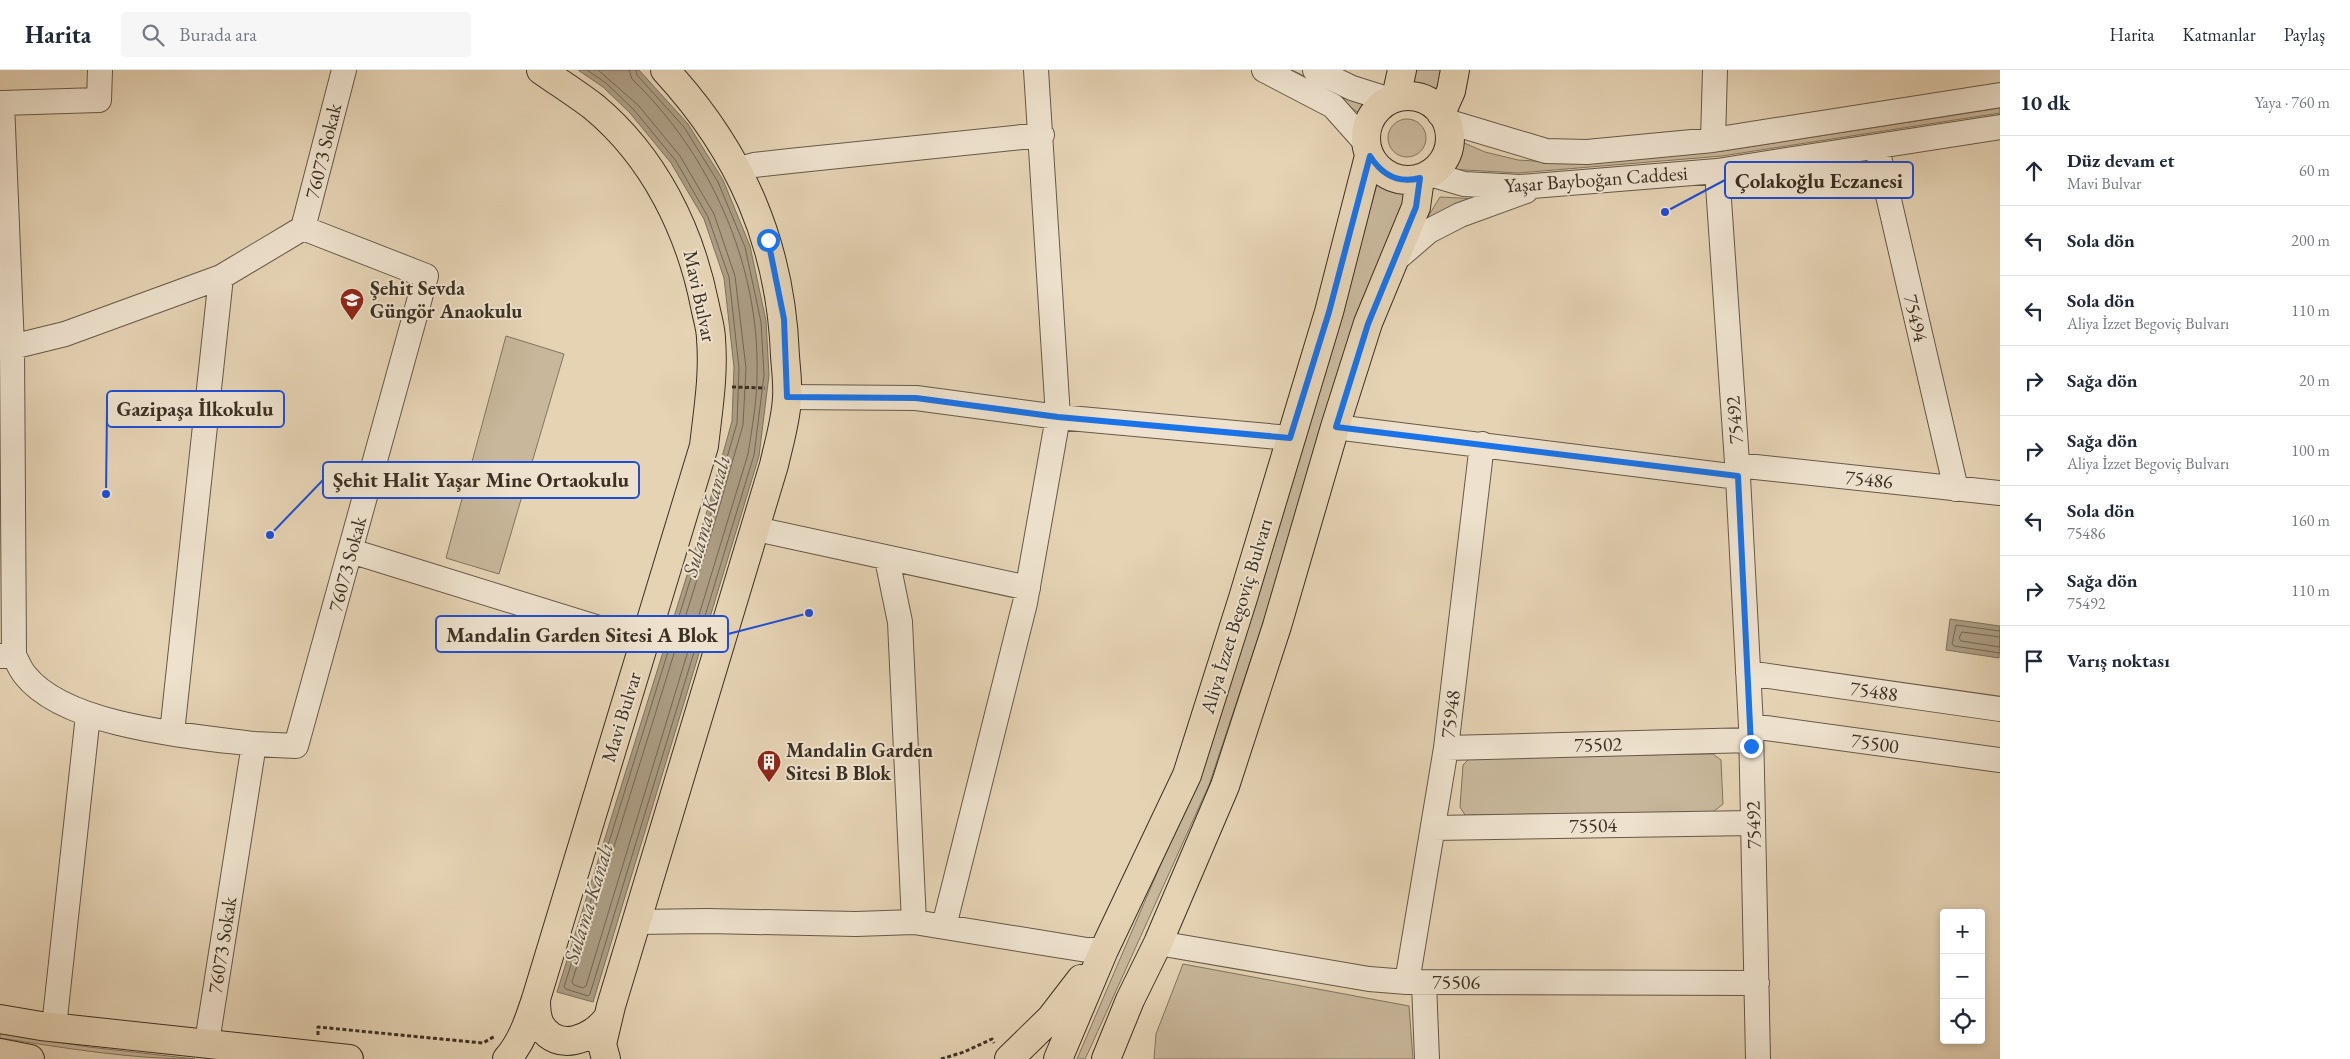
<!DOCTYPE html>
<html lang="tr">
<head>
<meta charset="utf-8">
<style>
  :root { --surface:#fff; --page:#f6f6f7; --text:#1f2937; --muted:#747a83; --line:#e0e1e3 }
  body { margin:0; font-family:"EB Garamond",serif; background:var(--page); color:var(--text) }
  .controls { position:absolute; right:15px; bottom:15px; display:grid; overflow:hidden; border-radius:5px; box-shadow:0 2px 8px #0003 }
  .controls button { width:45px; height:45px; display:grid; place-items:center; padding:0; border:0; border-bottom:1px solid var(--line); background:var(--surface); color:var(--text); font:25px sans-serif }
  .stop { position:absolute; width:15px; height:15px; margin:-11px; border:4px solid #1a73e8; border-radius:50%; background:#fff }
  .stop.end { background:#1a73e8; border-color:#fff; box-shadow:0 1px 5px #0008 }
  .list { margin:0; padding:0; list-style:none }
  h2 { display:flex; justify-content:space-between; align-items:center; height:65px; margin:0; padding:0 20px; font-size:21px }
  h2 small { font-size:16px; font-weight:400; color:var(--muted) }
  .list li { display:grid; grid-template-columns:32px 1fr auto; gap:15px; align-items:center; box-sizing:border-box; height:70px; padding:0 20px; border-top:1px solid var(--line) }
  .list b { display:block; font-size:19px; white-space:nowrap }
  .list p { margin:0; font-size:16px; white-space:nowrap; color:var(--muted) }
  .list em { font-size:16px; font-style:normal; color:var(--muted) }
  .icon { flex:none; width:28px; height:28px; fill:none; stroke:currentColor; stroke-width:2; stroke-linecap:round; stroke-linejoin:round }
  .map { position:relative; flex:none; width:2000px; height:989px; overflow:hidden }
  header { display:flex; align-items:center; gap:30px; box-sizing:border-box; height:70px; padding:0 25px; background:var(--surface); border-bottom:1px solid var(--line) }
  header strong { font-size:24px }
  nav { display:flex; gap:28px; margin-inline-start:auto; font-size:18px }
  .search { width:350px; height:45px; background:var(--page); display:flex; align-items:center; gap:12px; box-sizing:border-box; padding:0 18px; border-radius:5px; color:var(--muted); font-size:19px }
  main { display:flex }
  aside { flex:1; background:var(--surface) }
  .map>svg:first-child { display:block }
</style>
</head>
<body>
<header>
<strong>Harita</strong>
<div class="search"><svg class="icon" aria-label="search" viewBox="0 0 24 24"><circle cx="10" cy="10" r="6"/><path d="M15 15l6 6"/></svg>Burada ara</div>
<nav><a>Harita</a><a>Katmanlar</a><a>Paylaş</a></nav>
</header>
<main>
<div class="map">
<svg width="2000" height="989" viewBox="0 0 2000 989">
  <rect width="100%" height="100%" fill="#e5d3b4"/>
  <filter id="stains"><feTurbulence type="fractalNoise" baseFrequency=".004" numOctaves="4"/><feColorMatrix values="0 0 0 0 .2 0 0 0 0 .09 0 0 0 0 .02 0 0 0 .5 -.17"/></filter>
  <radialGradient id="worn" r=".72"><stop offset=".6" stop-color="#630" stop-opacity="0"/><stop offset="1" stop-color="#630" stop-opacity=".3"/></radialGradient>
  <path fill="#c8b79b" stroke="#82745f" d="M1284,0H1292L1368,37L1365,48L1348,35Z
    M1414,0H1443L1437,26L1422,20L1407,19Z
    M2000,38V43L1722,86L1518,103L1448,99L1455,69L1485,82L1518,90L1565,93L1722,81Z
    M1388 68a19 19 0 1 1 38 0a19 19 0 1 1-38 0Z
    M1379,107L1392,115L1409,118L1350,264L1269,535L1209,715L1092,974L1085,989H1077L1197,710L1257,531L1337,260Z
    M1440,127L1498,130L1426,150Z
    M506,266L564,284L499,504L446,488Z
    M1713,684L1721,690L1723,734L1713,742L1465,745L1460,737L1463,695L1471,687Z
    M1183,894L1409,936L1413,989H1154L1156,964Z
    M0,963L89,977L195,989C129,989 65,978 0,968Z"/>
  <path fill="#ab9c83" stroke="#7e715d" d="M578,0H639L688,54L723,110L750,176L766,251L769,305L759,386L593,932L557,922L707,441L732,351L734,297L724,208L704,149L671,93L630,43L603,17Z
    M1950,549L2000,556L1999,588L1946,580Z"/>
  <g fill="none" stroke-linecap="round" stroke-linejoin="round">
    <path stroke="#736653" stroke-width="1" d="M587,0L606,13L634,40L676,91L708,147L729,207L739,298L737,353L711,443L564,917L566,919L588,926L590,924L754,385L764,305L761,252L745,177L718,112L684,57L637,5L636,0
      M598,0L638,35L680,86L714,144L735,206L746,298L743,355L717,445L572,912L574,915L583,918L586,916L748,384C752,358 757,331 757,305C760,195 710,84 632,9L629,0
      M2000,561L1956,555L1952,574L1954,576L2000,583
      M2000,567L1962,562L1959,568L1961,571L2000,577"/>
    <defs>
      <path id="minor" d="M1264,0L1333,36L1366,73
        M1315,0L1352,18L1390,30
        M0,33H2L12,277L14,585
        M2,33L99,30L100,0
        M1446,51L1546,81L1587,82L1713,70L2000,25
        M1713,70L1715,0
        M1877,78L1956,419
        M736,100L754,95L790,91L1042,65
        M1717,101L1738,407L1751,656L1758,989
        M1430,104L1464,114L1520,117L1717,101L2000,57
        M1394,191L1429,161L1460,145L1526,121
        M0,277H12L65,264L221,207L303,158
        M787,327L916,328L1058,347L1290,368
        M1335,357L1738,407
        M1737,395L2000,423
        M756,459L1028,518
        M351,481L644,572
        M887,489L900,552L914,852
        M0,586L14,585C17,591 20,599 25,605C66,657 191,666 254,674
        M1748,603L2000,639
        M1751,656L2000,690
        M172,663L221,207
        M1446,678L1751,670
        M1433,758L1753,753
        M637,852L708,851L856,854L914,852L1087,880H1104
        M944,856L1025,533L1058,347L1036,0
        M1158,873L1369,909L1407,912L1757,913
        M1407,912L1446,678L1482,374
        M1424,913L1427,989
        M54,957L88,645
        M207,972L254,674L296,676L426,206L303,158L344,0"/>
      <path id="major" d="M1366 68a42 42 0 1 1 84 0a42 42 0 1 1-84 0Z
        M1396,27L1402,0
        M1441,43L1451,21L1455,0
        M536,929C536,938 536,948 541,956C558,983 592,969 607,949
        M0,949L41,956L349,989
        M0,983L30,989
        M507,989C522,972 529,950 536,929L704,376C708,340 714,305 711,269C711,258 707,247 705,236C690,160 654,87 594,37C577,24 558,12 541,0
        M606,989L602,974L611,936L774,395C779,373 786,350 787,328C788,314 786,300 785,286C781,175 741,82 665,0
        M1009,989L1051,948L1081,909
        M1058,989L1104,880L1187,705L1243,528L1329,242L1369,86
        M1106,989L1130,930L1158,873L1225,716L1277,556L1335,357L1368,253L1416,137L1420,108"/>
    </defs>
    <use href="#minor" stroke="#665947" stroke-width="26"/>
    <use href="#major" stroke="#3b3023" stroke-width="30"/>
    <path stroke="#3b3023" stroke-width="3" stroke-dasharray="4 2.5" stroke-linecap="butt" d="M732,317L765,318
      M318,965V957L483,973L495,966
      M941,989L964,982L992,969L994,973"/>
    <use href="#minor" stroke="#eee2ce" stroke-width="24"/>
    <use href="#major" stroke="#e5d3b4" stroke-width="28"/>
  </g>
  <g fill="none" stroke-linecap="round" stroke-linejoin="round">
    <path stroke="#1a73e8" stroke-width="6" d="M768,170L784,249L787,327L916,328L1058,347L1290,368L1329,242L1370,86C1382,105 1398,114 1420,108L1416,137L1368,254L1336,357L1738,406L1751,676"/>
  </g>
  <defs>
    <symbol id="school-pin" viewBox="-11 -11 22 30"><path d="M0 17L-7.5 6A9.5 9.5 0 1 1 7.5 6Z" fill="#8f2418" stroke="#eee2ce"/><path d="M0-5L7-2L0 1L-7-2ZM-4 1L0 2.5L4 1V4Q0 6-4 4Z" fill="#fff"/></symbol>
    <symbol id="building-pin" viewBox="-11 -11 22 30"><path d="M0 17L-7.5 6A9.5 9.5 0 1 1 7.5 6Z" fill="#8f2418" stroke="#eee2ce"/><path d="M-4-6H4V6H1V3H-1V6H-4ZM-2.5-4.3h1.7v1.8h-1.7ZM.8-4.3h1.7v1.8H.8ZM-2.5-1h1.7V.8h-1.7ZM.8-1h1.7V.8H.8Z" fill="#fff"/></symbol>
  </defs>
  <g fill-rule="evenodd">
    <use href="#school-pin" x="338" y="216" width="28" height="38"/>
    <use href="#building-pin" x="755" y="678" width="28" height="38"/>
  </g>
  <g text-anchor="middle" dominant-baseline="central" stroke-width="4" stroke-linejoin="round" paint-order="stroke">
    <g font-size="20" fill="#3b3023" stroke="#eee2ce">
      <text transform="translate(323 81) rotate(-76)">76073 Sokak</text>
      <text transform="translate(1596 109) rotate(-4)">Yaşar Bayboğan Caddesi</text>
      <text transform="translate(700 226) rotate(78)">Mavi Bulvar</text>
      <text transform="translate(1916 248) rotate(77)">75494</text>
      <text transform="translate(1734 350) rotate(-94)">75492</text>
      <text transform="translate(1869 409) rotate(6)">75486</text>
      <text transform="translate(347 494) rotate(-75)">76073 Sokak</text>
      <text transform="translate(1236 546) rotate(-73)">Aliya İzzet Begoviç Bulvarı</text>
      <text transform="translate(1874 621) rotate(8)">75488</text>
      <text transform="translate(1450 644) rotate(-83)">75948</text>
      <text transform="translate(621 647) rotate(-73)">Mavi Bulvar</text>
      <text transform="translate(1875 673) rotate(8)">75500</text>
      <text transform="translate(1598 674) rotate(-1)">75502</text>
      <text transform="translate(1593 755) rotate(-1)">75504</text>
      <text transform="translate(1753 755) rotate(-91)">75492</text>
      <text transform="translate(222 875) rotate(-81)">76073 Sokak</text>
      <text x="1456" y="912">75506</text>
    </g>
    <g font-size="20" font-weight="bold" fill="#3b3023" stroke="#eee2ce" text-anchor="start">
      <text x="370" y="218">Şehit Sevda<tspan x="370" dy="23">Güngör Anaokulu</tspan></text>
      <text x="786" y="680">Mandalin Garden<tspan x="786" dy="23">Sitesi B Blok</tspan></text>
    </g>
    <g font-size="21" font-style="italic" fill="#574b3b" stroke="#eee2ce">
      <text transform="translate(706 446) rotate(-74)">Sulama Kanalı</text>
      <text transform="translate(588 833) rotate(-73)">Sulama Kanalı</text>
    </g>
  </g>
  <path fill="none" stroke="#1d4ed8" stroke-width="2" d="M1665 142L1725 110M106 424L107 339M270 465L323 410M809 543L728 564"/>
  <g fill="#1d4ed8" stroke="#eee2ce" stroke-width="2">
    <circle cx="1665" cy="142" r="5"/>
    <circle cx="106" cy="424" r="5"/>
    <circle cx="270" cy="465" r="5"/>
    <circle cx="809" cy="543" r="5"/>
  </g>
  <g fill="#eee2ce" stroke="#1d4ed8" stroke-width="2">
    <rect x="1725" y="92" width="188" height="36" rx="5"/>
    <rect x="107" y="321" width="177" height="36" rx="5"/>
    <rect x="323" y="392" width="316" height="36" rx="5"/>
    <rect x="436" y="546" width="292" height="36" rx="5"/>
  </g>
  <g font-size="21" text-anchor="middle" font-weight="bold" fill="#3b3023">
    <text x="1819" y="118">Çolakoğlu Eczanesi</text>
    <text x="195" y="346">Gazipaşa İlkokulu</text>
    <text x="481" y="417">Şehit Halit Yaşar Mine Ortaokulu</text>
    <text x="582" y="572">Mandalin Garden Sitesi A Blok</text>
  </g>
  <rect width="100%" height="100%" filter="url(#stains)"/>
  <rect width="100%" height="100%" fill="url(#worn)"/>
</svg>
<div class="controls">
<button>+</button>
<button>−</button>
<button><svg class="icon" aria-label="locate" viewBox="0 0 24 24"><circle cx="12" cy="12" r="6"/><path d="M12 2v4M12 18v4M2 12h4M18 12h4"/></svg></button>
</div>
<div class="stop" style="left:768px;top:170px"></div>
<div class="stop end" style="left:1751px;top:676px"></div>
</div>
<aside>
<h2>10 dk<small>Yaya · 760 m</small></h2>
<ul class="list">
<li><svg class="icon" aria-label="ahead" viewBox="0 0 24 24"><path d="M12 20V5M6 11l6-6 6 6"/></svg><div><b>Düz devam et</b><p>Mavi Bulvar</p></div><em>60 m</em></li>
<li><svg class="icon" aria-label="left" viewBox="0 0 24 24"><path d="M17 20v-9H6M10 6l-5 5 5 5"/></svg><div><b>Sola dön</b></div><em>200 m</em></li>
<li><svg class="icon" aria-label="left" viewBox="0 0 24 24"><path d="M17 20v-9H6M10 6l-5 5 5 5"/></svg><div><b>Sola dön</b><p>Aliya İzzet Begoviç Bulvarı</p></div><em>110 m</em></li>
<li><svg class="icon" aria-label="right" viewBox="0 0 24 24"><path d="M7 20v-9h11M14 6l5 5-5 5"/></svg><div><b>Sağa dön</b></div><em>20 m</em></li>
<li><svg class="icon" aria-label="right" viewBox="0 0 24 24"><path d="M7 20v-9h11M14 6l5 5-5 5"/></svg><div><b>Sağa dön</b><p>Aliya İzzet Begoviç Bulvarı</p></div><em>100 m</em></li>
<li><svg class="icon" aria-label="left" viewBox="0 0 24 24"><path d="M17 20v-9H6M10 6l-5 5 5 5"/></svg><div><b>Sola dön</b><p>75486</p></div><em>160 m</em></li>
<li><svg class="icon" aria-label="right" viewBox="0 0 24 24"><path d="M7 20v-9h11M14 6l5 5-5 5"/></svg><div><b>Sağa dön</b><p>75492</p></div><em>110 m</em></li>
<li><svg class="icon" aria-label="arrive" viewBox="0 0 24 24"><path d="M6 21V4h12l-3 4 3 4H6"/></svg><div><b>Varış noktası</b></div></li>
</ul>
</aside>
</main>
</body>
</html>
